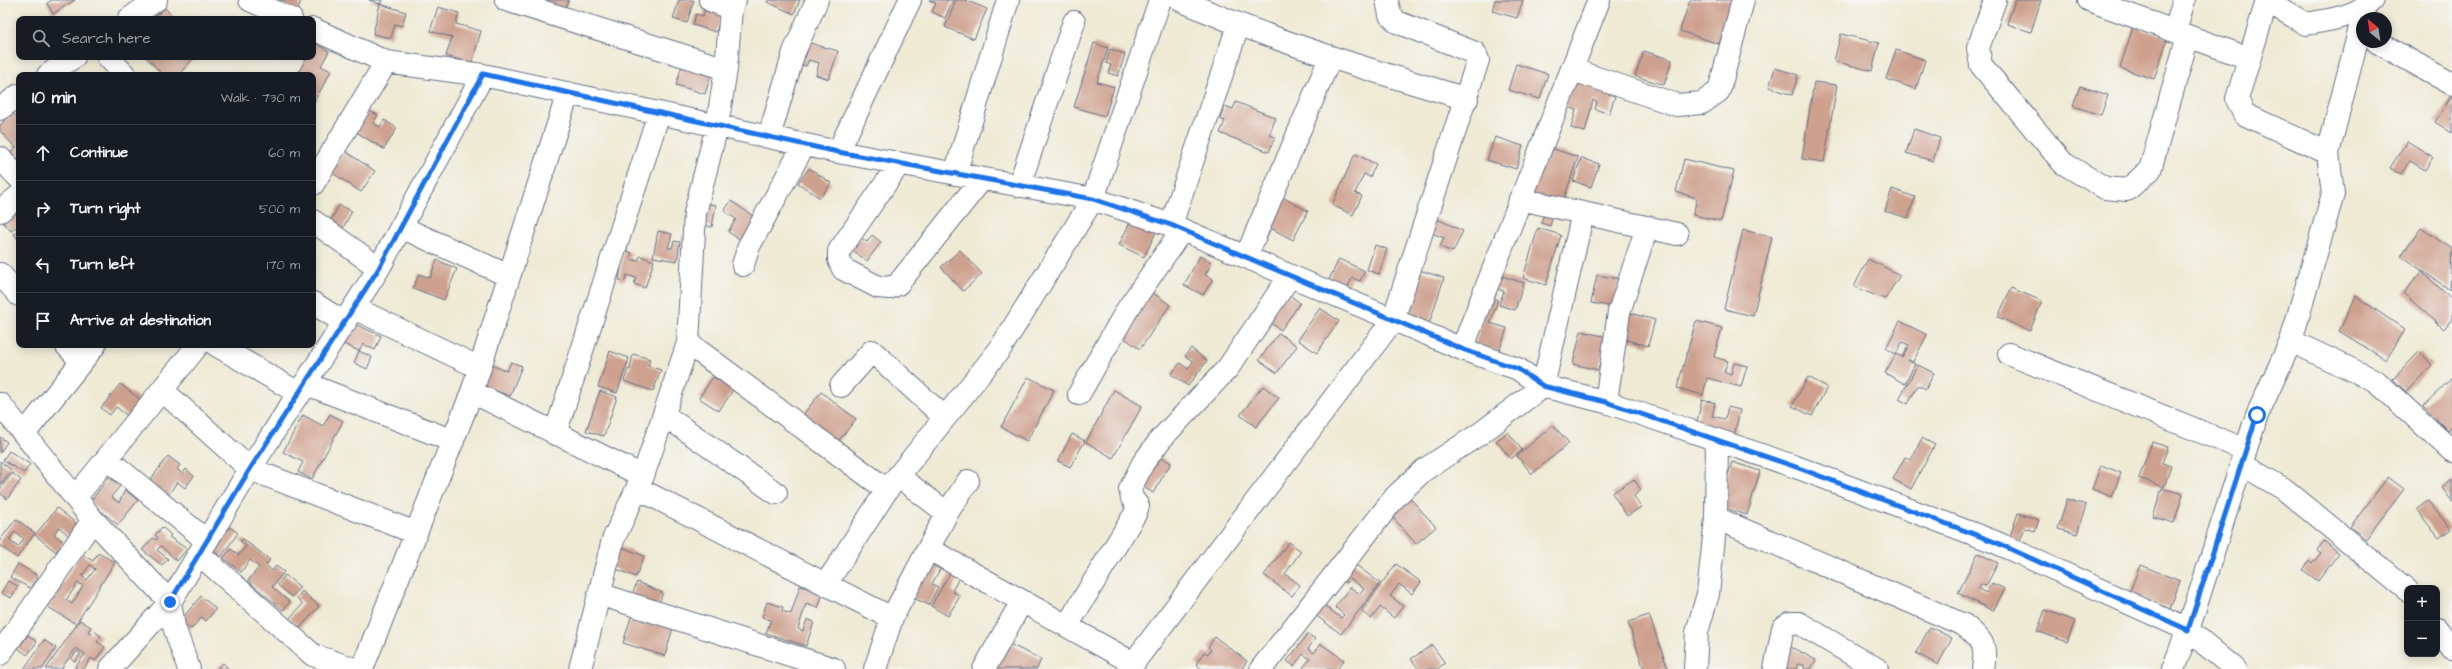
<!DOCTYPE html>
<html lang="en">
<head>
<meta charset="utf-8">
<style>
  :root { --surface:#171b24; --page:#242831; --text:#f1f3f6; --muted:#9ea1a6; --line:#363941 }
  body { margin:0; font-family:"Architects Daughter",sans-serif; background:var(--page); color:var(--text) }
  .controls { position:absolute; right:12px; bottom:12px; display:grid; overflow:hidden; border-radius:8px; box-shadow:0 2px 10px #0003 }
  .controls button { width:36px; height:36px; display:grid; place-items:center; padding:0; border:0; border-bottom:1px solid var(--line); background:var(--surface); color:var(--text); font:20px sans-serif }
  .compass { position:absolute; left:2356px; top:12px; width:36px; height:36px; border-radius:50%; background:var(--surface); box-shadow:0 2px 10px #0003; rotate:330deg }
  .stop { position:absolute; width:12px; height:12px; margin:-9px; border:3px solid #1a73e8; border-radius:50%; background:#fff }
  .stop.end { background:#1a73e8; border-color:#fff; box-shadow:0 1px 4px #0008 }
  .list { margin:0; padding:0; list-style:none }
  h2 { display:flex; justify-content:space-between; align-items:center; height:52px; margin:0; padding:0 16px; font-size:17px }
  h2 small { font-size:13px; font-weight:400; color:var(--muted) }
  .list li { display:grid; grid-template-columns:26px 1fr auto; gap:12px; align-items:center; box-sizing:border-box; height:56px; padding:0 16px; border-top:1px solid var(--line) }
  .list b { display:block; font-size:15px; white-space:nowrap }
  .list em { font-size:13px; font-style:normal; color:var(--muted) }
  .icon { flex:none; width:22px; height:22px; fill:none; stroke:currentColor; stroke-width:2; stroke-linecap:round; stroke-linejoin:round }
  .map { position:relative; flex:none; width:2452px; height:669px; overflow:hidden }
  .search { position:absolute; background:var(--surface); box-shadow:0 2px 10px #0003; left:16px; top:16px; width:300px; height:44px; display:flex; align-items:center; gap:10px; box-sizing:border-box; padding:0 14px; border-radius:8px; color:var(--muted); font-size:15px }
  .panel { position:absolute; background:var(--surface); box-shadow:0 2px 10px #0003; left:16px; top:72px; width:300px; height:276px; border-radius:8px }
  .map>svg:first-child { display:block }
</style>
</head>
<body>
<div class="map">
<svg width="2452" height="669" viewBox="0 0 2452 669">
  <rect width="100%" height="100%" fill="#f6f6f2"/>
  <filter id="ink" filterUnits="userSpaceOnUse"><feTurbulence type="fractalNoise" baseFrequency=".025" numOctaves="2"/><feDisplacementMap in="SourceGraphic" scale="8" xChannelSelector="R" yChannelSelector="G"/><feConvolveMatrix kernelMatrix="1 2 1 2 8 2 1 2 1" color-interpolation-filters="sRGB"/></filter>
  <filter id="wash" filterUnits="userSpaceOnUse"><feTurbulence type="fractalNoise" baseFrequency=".012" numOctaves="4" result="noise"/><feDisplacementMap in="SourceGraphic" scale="16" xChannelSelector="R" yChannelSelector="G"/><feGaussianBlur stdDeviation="0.9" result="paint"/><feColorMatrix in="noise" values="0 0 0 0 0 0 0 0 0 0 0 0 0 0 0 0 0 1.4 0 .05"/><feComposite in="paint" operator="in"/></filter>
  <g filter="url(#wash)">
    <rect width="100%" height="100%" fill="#eeead4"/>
    <g id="blocks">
      <path fill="#cea08e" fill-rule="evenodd" d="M52,0H75L53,14L47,3Z
        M275,0H301L297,13Z
        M369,0H382L380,4Z
        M539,0H569L564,10Z
        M679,0H694L687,23L673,19Z
        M768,0H800L794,14L767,2Z
        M929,0H953L945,18L932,12L936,3Z
        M956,0H965L987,9L974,39L945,27Z
        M1495,0H1523L1517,18L1492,11Z
        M1690,0H1733L1719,44L1680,31Z
        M2015,0H2041L2031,32L2007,24Z
        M380,4L406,12L402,26L395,24L391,38L373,34Z
        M438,7L459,13L456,24L481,31L472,63L446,56L452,37L430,31Z
        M165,8L175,19H152Z
        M705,9L722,14L716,32L693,25L696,14L703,16Z
        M2133,27L2168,38L2154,79L2120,68Z
        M1841,34L1879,43L1872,71L1834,61Z
        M314,43L329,51L321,66L331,71L313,104V75H297L307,57H313Z
        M810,43L838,51L829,79L816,75L819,63L809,60L806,66L795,63L797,56L805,58Z
        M1094,43L1108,48L1097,82L1114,87L1105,116L1074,107Z
        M1110,49L1125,54L1118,76L1108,73L1111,65L1106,63Z
        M1896,50L1925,60L1916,89L1886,79Z
        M1644,51L1672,60L1664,85L1635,76Z
        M146,57H195L178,75H163Z
        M683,62L712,71L705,94L676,85Z
        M1516,64L1548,74L1540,99L1508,90Z
        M1775,68L1798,75L1792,95L1769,87Z
        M1571,79L1617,90L1609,114L1595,109L1597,102L1593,100L1585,132L1571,128L1576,110L1565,106Z
        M1814,82L1837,85L1824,162L1802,159Z
        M2080,86L2108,95L2101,115L2073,106Z
        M2452,95V133L2435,122Z
        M1236,102L1276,118L1269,135L1275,137L1269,152L1220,133L1225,121L1220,119L1225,106L1233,109Z
        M369,111L378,115L373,123L380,127L384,120L397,128L384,149L356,132Z
        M13,113L19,119V162L10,153L16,148L0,131V125Z
        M1914,129L1940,138L1933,161L1906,153Z
        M1495,137L1523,146L1516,169L1487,160Z
        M2407,141L2433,157L2425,170L2410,161L2401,174L2390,168Z
        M1544,146L1578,157L1562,205L1529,194Z
        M345,151L375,171L361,192L331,172Z
        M1355,154L1376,164L1370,177L1364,174L1355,193L1362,196L1353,215L1332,205Z
        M1581,158L1599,164L1591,187L1573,181Z
        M1684,159L1734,171L1721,221L1693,215L1697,198L1676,192Z
        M809,168L831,183L820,198L798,183Z
        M1892,189L1915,197L1908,218L1885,211Z
        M1280,196L1308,211L1293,240L1265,225Z
        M731,201L759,220L744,242L728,232L736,219L724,211Z
        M703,203L716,205L712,227L699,224Z
        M339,205L352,211L342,230L329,224Z
        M19,207V225L11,231L2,221Z
        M1546,207L1555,210L1550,226L1541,223Z
        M1132,218L1157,230L1144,257L1119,245Z
        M1435,218L1463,231L1453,252L1440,247L1444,238L1429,232Z
        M1538,228L1561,235L1546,285L1523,278Z
        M2421,228L2452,249L2450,290L2401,256Z
        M19,230V241L14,234Z
        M1743,230L1772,237L1753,316L1724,309Z
        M658,231L672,234L668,248H672L674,241L680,242L677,261L653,257Z
        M872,235L881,242L867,261L845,245L861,238L867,242Z
        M1375,245L1387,249L1379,274L1367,270Z
        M624,250L632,253L630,259L638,261L640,256L654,261L645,288L634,284L636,278L627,275L625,281L619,280Z
        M960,250L982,274L963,291L941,267Z
        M1200,256L1212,263L1205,275L1213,279L1203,295L1184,285Z
        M1339,259L1365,271L1360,281L1352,278L1346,292L1327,284Z
        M1868,259L1900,275L1885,299L1854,287Z
        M437,260L457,269L444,300L413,288L419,274L430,278Z
        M1419,270L1444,278L1429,324L1404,316Z
        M2422,272L2452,299V319L2444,329L2403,293Z
        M1499,275L1524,283L1515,310L1499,305L1504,291L1494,288Z
        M1597,275L1619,279L1614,307L1591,303Z
        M2011,288L2042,301L2030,331L1998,317Z
        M1147,289L1170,305L1140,349L1117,333Z
        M1284,291L1300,303L1281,330L1265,319Z
        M2356,296L2405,330L2386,360L2339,331Z
        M1490,297L1498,300L1490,323L1507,328L1499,352L1475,344Z
        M1320,308L1339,321L1317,353L1298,340Z
        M1627,312L1655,320L1648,346L1620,338Z
        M1696,321L1722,328L1714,357L1728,361L1724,372L1731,374L1734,363L1747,366L1741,387L1707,378L1703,395L1677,388Z
        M1900,321L1927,335L1913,362L1907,360L1915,364L1905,384L1885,373L1896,354L1902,357L1909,345L1902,342L1896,354L1886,348Z
        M355,324L381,336L375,350L363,344L359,351L372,357L367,369L354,363L359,351L344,344Z
        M1581,331L1607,337L1598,370L1573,364Z
        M1279,333L1297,346L1277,373L1259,360Z
        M1191,348L1207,361L1188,386L1171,374L1180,363L1188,369L1193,361L1185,356Z
        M610,351L629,358L617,393L598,387Z
        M2419,352L2432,365L2406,392L2393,379Z
        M633,354L650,359L648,366L661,370L653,391L624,381L628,369L630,370Z
        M511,362L522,366L510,396L480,385L488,364L507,371Z
        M1918,365L1934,373L1926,389L1918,385L1908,404L1899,399Z
        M713,377L733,390L719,411L699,398Z
        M1028,377L1054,390L1027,441L1001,427Z
        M1808,377L1827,387L1812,416L1792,406Z
        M2452,378V427L2448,431L2423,406Z
        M120,384L145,403L132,419L116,407L110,415L101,408Z
        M1263,386L1279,398L1256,427L1240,415Z
        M1114,390L1142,406L1113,458L1086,442Z
        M600,391L617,397L604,436L586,431Z
        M821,392L856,419L836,444L801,417Z
        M1702,400L1715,403L1712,416L1725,419L1728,407L1740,410L1734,435L1696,426Z
        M330,414L343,421L312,479L298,472L303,462L283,452L303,415L323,426Z
        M1553,425L1569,443L1532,474L1517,456Z
        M1508,432L1522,450L1511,459L1496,441Z
        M1072,434L1085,441L1070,467L1058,461Z
        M0,437L7,442L0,453Z
        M1922,438L1935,445L1911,489L1893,479L1905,457L1911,460Z
        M2152,442L2168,447L2162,463L2171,466L2164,487L2139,478Z
        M9,451L30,464L24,473L3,460Z
        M1154,453L1171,463L1153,493L1137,483Z
        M168,456L180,465L177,469L183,474L186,469L194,476L185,488L177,482L167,497L148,483Z
        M0,461L11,470L0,485Z
        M1732,462L1760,471L1747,515L1718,506Z
        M2101,465L2121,473L2112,497L2092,489Z
        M12,473L21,480L7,499L0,493V489Z
        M109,477L120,486L111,497L119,503L125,490L138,500L118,525L90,502Z
        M2388,477L2404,489L2366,539L2350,527Z
        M1634,479L1641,490L1634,496L1641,507L1627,516L1612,493Z
        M2452,480V501L2442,488Z
        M2162,488L2183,494L2174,523L2153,517Z
        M1409,497L1436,527L1416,544L1390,514Z
        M2067,499L2086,505L2077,534L2058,529Z
        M2427,500L2451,529L2439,538L2416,509Z
        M57,508L78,525L69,536L59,527L54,534L64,542L56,552L35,535Z
        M2018,513L2039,520L2035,531L2025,528L2019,543L2009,539Z
        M16,519L35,533L17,558L0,546V540ZM15,532L24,539L18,547L9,540Z
        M162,527L171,535L169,537L187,549L177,561L161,546L157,550L168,559L162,565L142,550L153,538L156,540L158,538L155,535Z
        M230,527L238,533L221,557L213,550Z
        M243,539L270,560L266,565L272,571L276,566L284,572L272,587L290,602L283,610L248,581L259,567L250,560L241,572L223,558L231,549L239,555L246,546L240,541Z
        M2324,541L2339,553L2318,581L2303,570L2309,561L2312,564L2321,553L2317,550Z
        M1289,542L1301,551L1285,574L1300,585L1292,596L1264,575Z
        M619,546L644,556L636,577L611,567Z
        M98,553L115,562L76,624L48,607L81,554L93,561ZM90,565L95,569L87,580L82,576ZM78,583L83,586L72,604L66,600Z
        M1978,553L1998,563L1986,586L1981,584L1979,589L1986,593L1992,583L2005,589L1993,611L1958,593Z
        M1352,562L1380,583L1341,634L1314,614L1321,603L1341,618L1344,615L1335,607L1350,587L1360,594L1364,589L1350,578L1347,583L1340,578Z
        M928,563L940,569L932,584L938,587L929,605L909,596Z
        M18,564L38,576L30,588L10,577Z
        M1396,564L1421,582L1412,594L1399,584L1390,596L1403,606L1394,618L1380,607L1371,619L1361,611Z
        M2140,565L2180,581L2170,609L2129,594Z
        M950,573L959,578L952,591L960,596L948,616L931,606Z
        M285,575L300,587L292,597L278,585Z
        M8,581L18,586L11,598L1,593Z
        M637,582L663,593L655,612L630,601Z
        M800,586L823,593L818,608L806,604L798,629L803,631L807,619L814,622L806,646L766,633L771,620L762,617L767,602L783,607L782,611L791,614Z
        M302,591L319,606L300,628L289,619L303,604L297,598Z
        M201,596L216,609L206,621L202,617L191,629L180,621Z
        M2045,610L2075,621L2067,642L2037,631Z
        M632,614L673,627L665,656L623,643Z
        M1649,615L1668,669H1644L1628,622Z
        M80,620L91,627L88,631L91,634L94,631L101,636L97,642L105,647L95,661L91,658L84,669H74L85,654L76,648L61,669H46Z
        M1930,627L1952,638L1938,665L1916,653Z
        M1308,634L1315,639L1308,649L1314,653L1321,644L1344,660L1337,669H1302L1310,659L1303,654L1294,666L1287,661Z
        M28,635L37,642L27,655L18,648Z
        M1215,637L1247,661L1242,668L1244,669H1202L1196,664L1204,652L1208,654L1211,650L1208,647Z
        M44,640L56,648L42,669H24Z
        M1007,643L1041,659L1037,669H996Z
        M1432,645L1445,663L1437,669H1419L1411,659Z
        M1789,646L1816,660L1811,669H1804L1805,666L1798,664L1796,669H1782Z
        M77,651L81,654L75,662L71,659Z
        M223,663L229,669H216Z"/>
    </g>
  </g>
  <g filter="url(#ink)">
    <use href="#blocks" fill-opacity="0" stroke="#657087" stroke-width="1"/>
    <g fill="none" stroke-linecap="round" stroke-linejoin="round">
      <defs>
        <path id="street" d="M250,0L291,19
          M506,0L726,69
          M710,0L731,9
          M1180,0C1273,41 1369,70 1467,99
          M1995,0L1978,48L1981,65L2063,163L2105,188L2127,190L2150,170L2188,36
          M2089,0L2248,58
          M129,19L156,0
          M313,29L386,62L483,75L838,152L1093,199L1171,225L1462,349L1518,369L1543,386L1606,402L1796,467L1995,542L2188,630L2235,669
          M2175,31L2184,0
          M2377,42L2452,84
          M108,57L125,75
          M1573,70L1677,105L1702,103L1719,91L1743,0
          M48,75L74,57
          M0,109L19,95
          M769,137L794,52L817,0
          M838,152L910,0
          M2328,153L2244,114L2237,99L2267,1L2306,24C2328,20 2357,17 2372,0
          M0,158L19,178
          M899,164L839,251V260L843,269L878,287L889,288L898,284L982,179
          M955,174L1008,0
          M313,184L386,62
          M1019,186L1074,22
          M1520,199L1677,234
          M0,211L19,196
          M313,221L379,268
          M1171,225L1238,26
          M401,227L509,276
          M1246,257L1330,58
          M743,265L749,246L804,145
          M0,274L19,295
          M313,303L345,323
          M354,308L480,368
          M2291,341L2376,381L2452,451
          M688,343L887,490
          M66,345L82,362
          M216,345L300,394
          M1462,349L1599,0
          M2009,354L2246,450
          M307,384L453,441
          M841,386L872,351L945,418
          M162,390L250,469L416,533
          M472,392L643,476
          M1079,394L1127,310L1182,230
          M1606,402L1619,312L1647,227
          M0,404L93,520L170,602L174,627L189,669
          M664,415L776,493
          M24,434L95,345
          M555,434L659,113
          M107,459L207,541
          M2241,464L2284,489L2407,590
          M898,476L947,513
          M637,488L892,618
          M75,498L198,345
          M1716,518L1964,625C1983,641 1987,644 1983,669
          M929,549L1133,663
          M199,554L313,655L354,669
          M826,584L887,490L1000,349L1093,199L1160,0
          M599,594L834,669
          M1067,626L1135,514L1138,506L1132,498L1130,489L1143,463L1161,439L1228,368L1290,276
          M2437,629L2452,649
          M0,654L93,520
          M110,669L170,602L250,469L379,268L483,75
          M362,669L472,392L568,93
          M580,669L613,540L643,476L688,343L695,213L717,126L726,69L731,9L735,0
          M875,669L892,618L947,513L968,481
          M984,669L1022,601
          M1129,669L1393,320L1478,60L1475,53L1397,22L1390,15L1387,0
          M1261,669L1396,496L1424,470L1481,433L1543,386L1583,213
          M1695,669L1697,632L1708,594L1716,518L1717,440
          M1775,669L1783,628L1790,623H1799L1877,669
          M2173,669L2188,630L2257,415L2291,341L2333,194L2328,153L2362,20"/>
      </defs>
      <use href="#street" stroke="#657087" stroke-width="24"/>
      <use href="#street" stroke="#fff" stroke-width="22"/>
    </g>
  </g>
  <g fill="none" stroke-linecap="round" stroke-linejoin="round" filter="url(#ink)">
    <path stroke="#1a73e8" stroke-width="5" d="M170,602L250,469L379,268L483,74L838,152L1093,199L1171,225L1462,349L1518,369L1543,386L1606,402L1796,467L1995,542L2188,630L2257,415"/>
  </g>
</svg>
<div class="controls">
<button>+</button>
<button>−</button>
</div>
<svg class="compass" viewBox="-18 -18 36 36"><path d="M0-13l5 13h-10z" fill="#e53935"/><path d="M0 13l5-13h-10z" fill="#9ea1a6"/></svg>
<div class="stop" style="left:2257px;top:415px"></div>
<div class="stop end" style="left:170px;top:602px"></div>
<div class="search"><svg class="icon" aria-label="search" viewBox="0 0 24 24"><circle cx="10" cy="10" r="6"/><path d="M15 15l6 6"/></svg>Search here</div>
<section class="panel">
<h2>10 min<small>Walk · 730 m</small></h2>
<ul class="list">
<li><svg class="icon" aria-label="ahead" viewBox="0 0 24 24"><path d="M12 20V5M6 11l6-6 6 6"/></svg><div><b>Continue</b></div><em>60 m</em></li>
<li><svg class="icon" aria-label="right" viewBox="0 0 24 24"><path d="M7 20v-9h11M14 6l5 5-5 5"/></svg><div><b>Turn right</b></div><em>500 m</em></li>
<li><svg class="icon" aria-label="left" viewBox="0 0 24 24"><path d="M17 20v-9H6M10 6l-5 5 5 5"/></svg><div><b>Turn left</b></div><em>170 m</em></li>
<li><svg class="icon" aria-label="arrive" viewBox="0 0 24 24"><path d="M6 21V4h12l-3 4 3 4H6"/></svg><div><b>Arrive at destination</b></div></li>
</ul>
</section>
</div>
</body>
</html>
